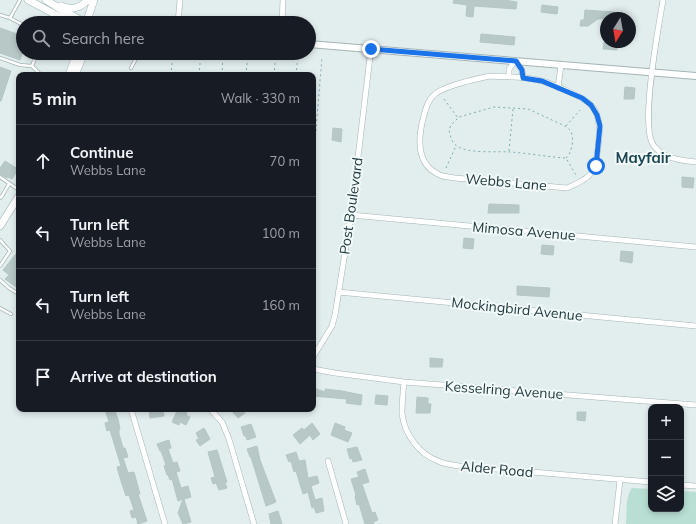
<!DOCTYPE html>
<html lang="en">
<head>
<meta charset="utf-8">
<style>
  :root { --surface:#171b24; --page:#20242c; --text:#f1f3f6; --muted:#9ea1a6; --line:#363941 }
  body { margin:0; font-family:Mulish,sans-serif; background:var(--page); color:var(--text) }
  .controls { position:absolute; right:12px; bottom:12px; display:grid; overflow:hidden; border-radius:8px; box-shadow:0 2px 6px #0003 }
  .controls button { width:36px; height:36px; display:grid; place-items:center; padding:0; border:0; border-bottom:1px solid var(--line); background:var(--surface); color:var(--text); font:20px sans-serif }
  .compass { position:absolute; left:600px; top:12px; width:36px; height:36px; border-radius:50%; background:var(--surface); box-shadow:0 2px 6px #0003; rotate:191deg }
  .stop { position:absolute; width:12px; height:12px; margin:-9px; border:3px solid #1a73e8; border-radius:50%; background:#fff }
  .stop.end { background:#1a73e8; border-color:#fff; box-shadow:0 1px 4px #0008 }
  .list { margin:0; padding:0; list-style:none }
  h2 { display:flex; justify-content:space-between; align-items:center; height:52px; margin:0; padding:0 16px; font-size:17px }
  h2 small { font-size:13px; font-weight:400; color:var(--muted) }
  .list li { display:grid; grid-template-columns:26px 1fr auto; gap:12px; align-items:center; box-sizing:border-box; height:72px; padding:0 16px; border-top:1px solid var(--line) }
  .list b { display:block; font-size:15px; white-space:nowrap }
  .list p { margin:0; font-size:13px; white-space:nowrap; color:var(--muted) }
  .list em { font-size:13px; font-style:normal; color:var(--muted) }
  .icon { flex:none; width:22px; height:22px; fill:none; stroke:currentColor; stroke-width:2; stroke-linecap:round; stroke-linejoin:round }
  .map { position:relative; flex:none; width:696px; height:524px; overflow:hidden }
  .search { position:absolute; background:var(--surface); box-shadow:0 2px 6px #0003; left:16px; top:16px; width:300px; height:44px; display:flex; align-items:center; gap:10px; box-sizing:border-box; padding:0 14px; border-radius:22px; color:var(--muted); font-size:15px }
  .panel { position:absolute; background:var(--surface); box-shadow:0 2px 6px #0003; left:16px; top:72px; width:300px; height:340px; border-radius:8px }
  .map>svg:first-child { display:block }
</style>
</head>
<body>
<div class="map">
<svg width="696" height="524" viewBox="0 0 696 524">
  <rect width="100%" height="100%" fill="#e2eded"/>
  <path fill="#b9dfd4" d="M632,488L651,489V509H681V491L696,492V524H626C627,513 625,497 632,488Z"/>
  <path fill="#b7c8c7" stroke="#b4c6c7" d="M454,0H504L517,2L516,9L474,6L473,17L466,16L467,5L453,3Z
    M542,5L558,7L557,14L541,12Z
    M585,10L614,12V18L598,19L588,26H580L581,20H584Z
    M0,28L23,36V51L20,60L0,53Z
    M481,34L515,37L514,45L480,42Z
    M604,42L618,43L617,50L603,49Z
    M0,67L11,71L1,101H0Z
    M625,87L635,88L634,99H624Z
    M333,128L342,129L341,142L332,140Z
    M5,161L18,169L12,179L8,177L7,178L0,174V168Z
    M682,177L694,178L693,188L682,187Z
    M489,204L519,205V213H488Z
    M464,238L474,239L473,249L463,248Z
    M542,245L554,246L553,255L541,254Z
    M19,250V283L16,287L5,279L9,275L3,270Z
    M621,251L633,252L632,263L620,261Z
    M517,286L550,288L549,297L517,295Z
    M430,358L443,359L442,367H430Z
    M313,388L325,392V389L342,391L362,395L361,405L346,403L347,399L313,396Z
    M376,395L388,396L387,405L375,404Z
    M417,397L428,398V404H431L430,413H416Z
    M105,409H114L118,419L120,429H119V434L123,448H125L128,457L123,458L128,473L134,472L140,494H138L147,521L138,524L136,517L132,518L130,511L134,510L129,495L126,496L121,481L117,467L121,466L110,430L107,431L105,423L109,422Z
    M149,409H163L164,416L150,418Z
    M178,409L187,413L186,415L190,417L186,425L180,422L179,425L172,422Z
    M230,409H243L245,413L238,418Z
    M577,412H586L585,421L577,420Z
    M312,423L320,434L313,440L310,435L300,444L293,435L302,428L304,430Z
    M335,423L345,427L344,430L352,433L348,442L331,435Z
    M251,424L256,437L247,440L246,436H244L241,427Z
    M204,428L210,439L200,446L196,440L199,439L196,433Z
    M169,440L171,448L168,449L173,463L177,462L180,471L176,472L181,488L188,486L191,497L184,499L191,522L183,524L178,513L183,499L178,501L172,479L170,480L168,475H167L164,466L166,465L161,451H160L157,444Z
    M257,446L260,460L276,502L266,506L251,457H250L247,449Z
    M357,447L362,460L353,462L352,458L350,459L347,449Z
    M217,450L227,482L225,483L227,488L219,490L216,483L213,484L211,478L215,477L208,452Z
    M296,452L299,461L305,460L308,478L317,476L319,483L311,486L315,500L322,498L324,511L316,513L314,507L312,508L308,492L303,494L296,471L294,472L291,461L289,462L286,455Z
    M365,469L369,482L362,484L372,513L375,512L378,520L373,522L374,524H365L359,504L357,505L355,496L356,495L351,479L359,477L357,472Z
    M278,511L282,524H271L269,514Z"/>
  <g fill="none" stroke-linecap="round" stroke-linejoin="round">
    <defs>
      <path id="service" d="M20,0L10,18L23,25
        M0,15L10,18
        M0,58L20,65L32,66L41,75
        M32,66L37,53
        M131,68L139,53
        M0,177L19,190
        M0,198L2,196L9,184
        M0,240L10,251L0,266
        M0,280L9,288L17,293L19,292
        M0,308L11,314"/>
      <path id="minor" d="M663,0C659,25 639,128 654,146C664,159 681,160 696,162
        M178,23L180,0
        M282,23L283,0
        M490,76C507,77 525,76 542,81C552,84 584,97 591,105C593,107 596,112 597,115C601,126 599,138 598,148C595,174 591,178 567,188L455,178C450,177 444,177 440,175C416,165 418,139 423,119C426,109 427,101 435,94C446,85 476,79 490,76Z
        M509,77V69L515,61L522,70L523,77
        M558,88L561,65
        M351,215L696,247
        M338,292L696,326
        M313,357L332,326L335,315L351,215L371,49
        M313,369L335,373L404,382L696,405
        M404,382C403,392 402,403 402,413C404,434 419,454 438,461C444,464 452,465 459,466L651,482
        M131,409L165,524
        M210,409L222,422L229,439L254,524
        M328,461L346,524
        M681,485L696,486
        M615,524L620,480"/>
      <path id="tertiary" d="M309,44L696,76"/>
      <path id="secondary" d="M28,0L58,16L72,23H86
        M46,0L62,10L84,22
        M61,6C72,11 80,8 88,0
        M86,23L94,0
        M69,75L77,53
        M75,75L84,53
        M0,226L19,196"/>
    </defs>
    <use href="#service" stroke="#a4b4b5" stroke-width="4"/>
    <use href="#minor" stroke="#a4b4b5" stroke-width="6"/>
    <use href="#tertiary" stroke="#a4b4b5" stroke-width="8"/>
    <use href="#secondary" stroke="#9fb7b9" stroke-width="8"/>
    <path stroke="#80acb2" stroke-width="1" stroke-dasharray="2 3" stroke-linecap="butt" d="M171,75L173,53
      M199,75L201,53
      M222,75L223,53
      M246,75L248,53
      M274,75L276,53
      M296,75L298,55
      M444,99L458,118
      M313,119H316
      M566,126L580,110
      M509,151L513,109
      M566,158C572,153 575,137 570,130C570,130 565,126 565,126L528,109L494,107L459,117L451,125L449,130C450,136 452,143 457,146C468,154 496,151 510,152C528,153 547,157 566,158L576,175
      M313,166L322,57
      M446,168L456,146"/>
    <use href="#service" stroke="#fff" stroke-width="2.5"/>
    <use href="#minor" stroke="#fff" stroke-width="5"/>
    <use href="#tertiary" stroke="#fff" stroke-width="6"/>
    <use href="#secondary" stroke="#fff" stroke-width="7"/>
  </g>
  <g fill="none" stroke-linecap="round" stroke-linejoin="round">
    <path stroke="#1a73e8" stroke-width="5" d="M371,49L516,61L522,70L523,78L542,81L582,98L591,105L597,115L600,126L596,166"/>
  </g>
  <g text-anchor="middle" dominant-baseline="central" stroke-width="4" stroke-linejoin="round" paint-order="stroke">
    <g font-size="14" fill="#213a3f" stroke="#f2f9f9">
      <text transform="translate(506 182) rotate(5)">Webbs Lane</text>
      <text transform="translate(351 206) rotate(-82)">Post Boulevard</text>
      <text transform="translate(524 231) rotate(5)">Mimosa Avenue</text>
      <text transform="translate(517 309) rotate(6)">Mockingbird Avenue</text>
      <text transform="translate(504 390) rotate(4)">Kesselring Avenue</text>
      <text transform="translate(497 469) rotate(5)">Alder Road</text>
    </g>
    <g font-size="15" font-weight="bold" fill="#1b4752" stroke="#f2f9f9">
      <text x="643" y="157">Mayfair</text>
    </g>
  </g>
</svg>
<div class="controls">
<button>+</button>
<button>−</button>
<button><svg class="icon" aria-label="layers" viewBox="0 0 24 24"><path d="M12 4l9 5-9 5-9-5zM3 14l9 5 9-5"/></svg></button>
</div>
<svg class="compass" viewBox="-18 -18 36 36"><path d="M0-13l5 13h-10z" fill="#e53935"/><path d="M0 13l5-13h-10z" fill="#9ea1a6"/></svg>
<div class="stop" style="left:596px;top:166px"></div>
<div class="stop end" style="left:371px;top:49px"></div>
<div class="search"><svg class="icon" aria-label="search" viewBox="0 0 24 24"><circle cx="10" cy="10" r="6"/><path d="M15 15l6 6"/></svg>Search here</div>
<section class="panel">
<h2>5 min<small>Walk · 330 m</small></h2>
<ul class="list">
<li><svg class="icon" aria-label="ahead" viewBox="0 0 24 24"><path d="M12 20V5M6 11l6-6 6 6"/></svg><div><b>Continue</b><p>Webbs Lane</p></div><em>70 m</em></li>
<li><svg class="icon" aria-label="left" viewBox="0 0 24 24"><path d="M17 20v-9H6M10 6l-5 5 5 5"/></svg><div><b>Turn left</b><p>Webbs Lane</p></div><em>100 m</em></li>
<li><svg class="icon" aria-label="left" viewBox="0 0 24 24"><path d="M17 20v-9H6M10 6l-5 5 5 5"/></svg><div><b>Turn left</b><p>Webbs Lane</p></div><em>160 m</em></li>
<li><svg class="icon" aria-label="arrive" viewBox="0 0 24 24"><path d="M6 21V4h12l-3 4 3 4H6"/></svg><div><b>Arrive at destination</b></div></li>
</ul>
</section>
</div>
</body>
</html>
